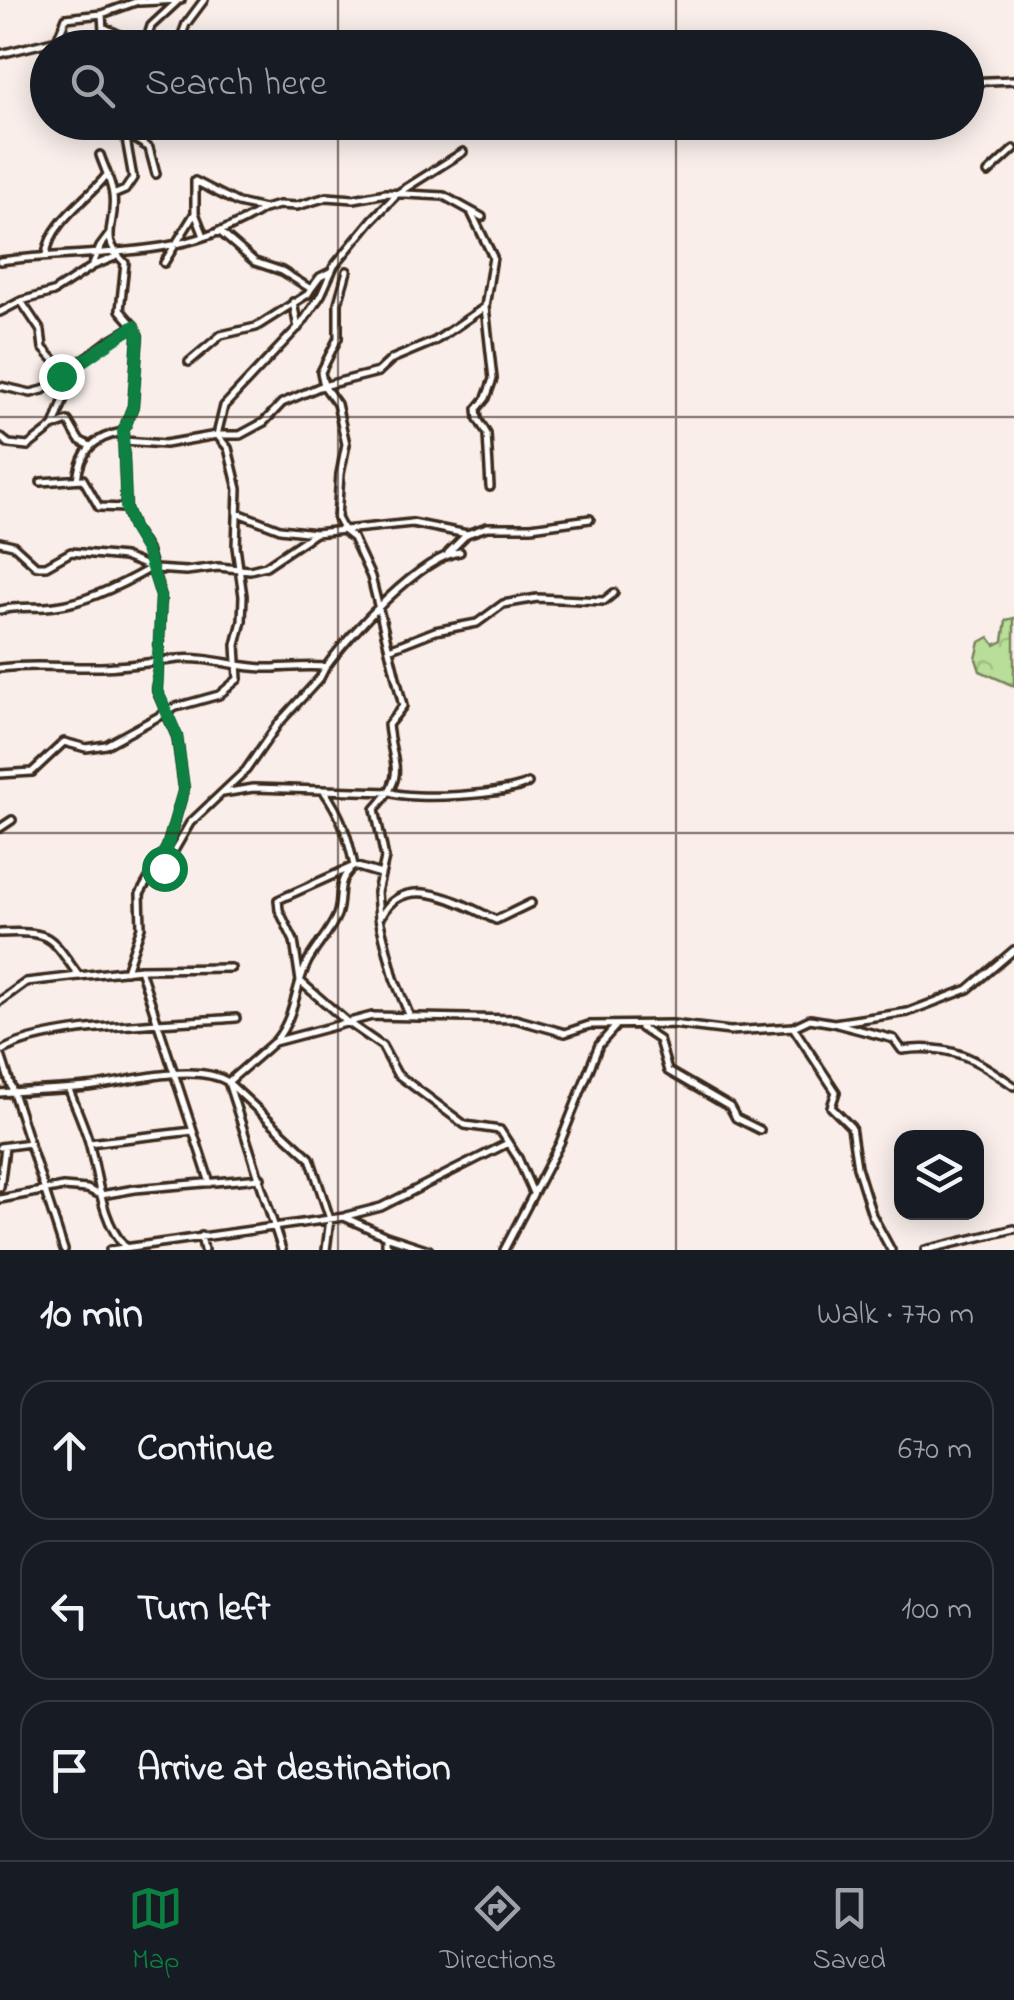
<!DOCTYPE html>
<html lang="en">
<head>
<meta charset="utf-8">
<style>
  :root { --surface:#171b24; --page:#242831; --text:#f1f3f6; --muted:#9ea1a6; --line:#363941; --accent:#0b8043 }
  body { margin:0; font-family:"Indie Flower",sans-serif; background:var(--page); color:var(--text) }
  .controls { position:absolute; right:30px; bottom:30px; display:grid; overflow:hidden; border-radius:20px; box-shadow:0 5px 25px #0003 }
  .controls button { width:90px; height:90px; display:grid; place-items:center; padding:0; border:0; border-bottom:2px solid var(--line); background:var(--surface); color:var(--text); font:50px sans-serif }
  .stop { position:absolute; width:30px; height:30px; margin:-22px; border:8px solid #0b8043; border-radius:50%; background:#fff }
  .stop.end { background:#0b8043; border-color:#fff; box-shadow:0 2px 10px #0008 }
  .list { margin:0; padding:0; list-style:none }
  h2 { display:flex; justify-content:space-between; align-items:center; height:130px; margin:0; padding:0 40px; font-size:42px }
  h2 small { font-size:32px; font-weight:400; color:var(--muted) }
  .list li { display:grid; grid-template-columns:65px 1fr auto; gap:30px; align-items:center; box-sizing:border-box; height:140px; margin:0 20px 20px; padding:0 20px; border:2px solid var(--line); border-radius:30px }
  .list b { display:block; font-size:38px; white-space:nowrap }
  .list em { font-size:32px; font-style:normal; color:var(--muted) }
  .icon { flex:none; width:55px; height:55px; fill:none; stroke:currentColor; stroke-width:2; stroke-linecap:round; stroke-linejoin:round }
  .map { position:relative; flex:none; width:1014px; height:1250px; overflow:hidden }
  .search { position:absolute; background:var(--surface); box-shadow:0 5px 25px #0003; left:30px; right:30px; top:30px; height:110px; display:flex; align-items:center; gap:25px; box-sizing:border-box; padding:0 35px; border-radius:55px; color:var(--muted); font-size:38px }
  .sheet { height:610px; background:var(--surface) }
  nav { display:flex; justify-content:space-around; align-items:center; box-sizing:border-box; height:140px; border-top:2px solid var(--line); background:var(--surface); font-size:28px; color:var(--muted) }
  nav a { display:grid; justify-items:center; gap:5px }
  nav .on { color:var(--accent) }
  .map>svg:first-child { display:block }
</style>
</head>
<body>
<div class="map">
<svg width="1014" height="1250" viewBox="0 0 1014 1250">
  <defs>
    <pattern id="forest-crowns" width="20" height="18" patternUnits="userSpaceOnUse" patternTransform="scale(2.5)"><rect width="20" height="18" fill="#b8de99"/><path d="M2 6a3 3 0 1 1 6 0M12 15a3 3 0 1 1 6 0" fill="none" stroke="#9fbf83"/></pattern>
  </defs>
  <rect width="100%" height="100%" fill="#f9eeea"/>
  <filter id="ink" filterUnits="userSpaceOnUse"><feTurbulence type="fractalNoise" baseFrequency=".01" numOctaves="2"/><feDisplacementMap in="SourceGraphic" scale="20" xChannelSelector="R" yChannelSelector="G"/><feConvolveMatrix kernelMatrix="1 2 1 2 8 2 1 2 1" color-interpolation-filters="sRGB"/></filter>
  <g filter="url(#ink)">
    <path fill="url(#forest-crowns)" stroke="#7a845c" stroke-width="2.5" d="M1014,618V686L980,671L976,659L980,642L989,637L995,645L1003,641L1006,620Z"/>
    <g fill="none" stroke-linecap="round" stroke-linejoin="round">
      <defs>
        <path id="minor" d="M139,2L181,0
          M102,14L104,48
          M105,28L143,46
          M144,48L151,26L179,0
          M177,48L186,24L204,0
          M0,54L57,40L66,18L102,14L141,0
          M966,82L1014,80
          M127,134L149,148L156,174
          M100,155C104,167 112,183 113,195C117,228 97,235 125,263L120,310L134,326L138,336L133,406L123,432L126,508L133,528L147,550L161,596L157,691L177,737L184,789L167,847L140,894L141,927L126,971
          M988,173L1014,149
          M195,181L238,203L264,209L279,205L297,206L327,197L354,199L386,193L444,196L482,217
          M113,195L125,190L133,178L123,122
          M195,213L204,236
          M472,214L493,257L485,307L493,379L486,398L477,409L478,419L487,434L490,487
          M219,231L255,262L282,271L311,289L320,277L330,272
          M46,255C50,222 87,200 106,176
          M0,261C94,248 179,263 264,209
          M164,263L195,213V181
          M93,264L100,247L109,235
          M347,271L338,303V338L321,372L324,386L337,404L346,444L340,474L337,518L344,531L353,538L371,577L403,706L388,725C392,766 408,773 375,809L385,858L377,892L379,919L394,978L410,1017
          M21,301L41,331L43,348L54,360L58,371L64,399L54,426
          M293,302L298,328
          M0,312L21,301L53,292L93,266L115,257
          M189,362L221,335L256,327L308,294L311,289
          M0,386L31,393L43,390L107,342L134,326
          M0,437L9,444L28,446L54,426L68,421L79,440L90,446
          M124,441L165,444L217,435H240L264,422L282,403L319,387L378,372L392,359L435,341L485,307
          M77,479C81,450 94,437 123,432
          M41,482L83,479L99,507L126,508
          M238,513L280,529L315,533L412,523L467,534L487,527H531L590,519
          M0,542L13,545L36,566H46L71,552L124,557L155,569L186,571L218,567L250,570L266,566L315,533
          M448,553L467,534
          M0,610C19,605 37,609 55,606C88,602 123,584 151,568
          M389,649L435,631L477,623L503,604L537,598L604,601L614,593
          M0,668C34,663 67,668 101,667C128,666 153,662 178,659C207,656 235,667 264,668C285,668 305,665 326,667C348,636 421,556 460,552
          M0,774L32,772L64,742L86,748L106,745L176,707L219,695L238,679L236,645L242,621L243,596L236,547L238,489L228,448L217,435L224,406L302,323L321,295L334,266L372,220L398,193L463,152
          M324,791C341,815 348,836 354,866
          M223,793L253,788L390,792C410,801 509,795 528,783
          M0,828L12,820
          M156,873L164,868L190,823L246,770L278,724L320,678L325,668
          M381,874L354,866L278,900L279,910L294,941L300,981L346,1021L382,1046L397,1074L465,1125L500,1130L518,1158L533,1193
          M381,916C406,870 462,904 496,920L531,903
          M0,933C52,931 49,935 79,976
          M140,969L210,1183
          M0,1001L26,982L140,969L231,968
          M837,1024L894,1039L902,1050C952,1043 975,1059 1014,1086
          M793,1027L836,1092L831,1107L851,1127L857,1167L872,1215L891,1250
          M641,1028L659,1040L668,1071L730,1107L736,1118L760,1130
          M276,1040C296,1015 294,988 308,961C317,945 330,932 337,915C343,899 336,884 349,871
          M69,1090C76,1107 84,1125 89,1142C99,1178 100,1219 125,1247
          M0,1093C29,1090 58,1090 87,1087C125,1083 195,1061 228,1082L282,1250
          M89,1143L193,1131
          M0,1147L30,1143
          M0,1187L5,1147
          M0,1199L63,1187L87,1189L101,1195L135,1189L261,1178
          M346,1216L381,1207L508,1143
          M201,1236L204,1250
          M386,1236V1244L392,1250
          M64,1250L0,1052C41,1024 181,1023 236,1018
          M110,1250L344,1217L386,1236L429,1250
          M326,1250L330,1219L310,1158L228,1082L274,1042L372,1016L515,1019L565,1033L589,1025L672,1024L730,1031L793,1027L810,1019L834,1023L908,1012L968,989L1014,950
          M504,1250L560,1143L599,1045L616,1026
          M925,1250L1014,1229"/>
      </defs>
      <use href="#minor" stroke="#3b2a1e" stroke-width="12"/>
      <use href="#minor" stroke="#fff" stroke-width="5"/>
    </g>
  </g>
  <g fill="none" stroke-linecap="round" stroke-linejoin="round" filter="url(#ink)">
    <path stroke="#0b8043" stroke-width="12" d="M61,376L134,326L138,336L133,406L123,432L126,508L133,528L146,550L161,596L157,690L177,736L184,788L167,847L153,874L164,868"/>
  </g>
  <path fill="none" stroke="#3b2a1e" stroke-width="2.5" stroke-opacity="0.55" d="M338,0V48M676,0V48M338,122V1250M676,122V1250M0,417H1014M0,833H1014"/>
</svg>
<div class="controls">
<button><svg class="icon" aria-label="layers" viewBox="0 0 24 24"><path d="M12 4l9 5-9 5-9-5zM3 14l9 5 9-5"/></svg></button>
</div>
<div class="stop" style="left:164px;top:868px"></div>
<div class="stop end" style="left:61px;top:376px"></div>
<div class="search"><svg class="icon" aria-label="search" viewBox="0 0 24 24"><circle cx="10" cy="10" r="6"/><path d="M15 15l6 6"/></svg>Search here</div>
</div>
<section class="sheet">
<h2>10 min<small>Walk · 770 m</small></h2>
<ul class="list">
<li><svg class="icon" aria-label="ahead" viewBox="0 0 24 24"><path d="M12 20V5M6 11l6-6 6 6"/></svg><div><b>Continue</b></div><em>670 m</em></li>
<li><svg class="icon" aria-label="left" viewBox="0 0 24 24"><path d="M17 20v-9H6M10 6l-5 5 5 5"/></svg><div><b>Turn left</b></div><em>100 m</em></li>
<li><svg class="icon" aria-label="arrive" viewBox="0 0 24 24"><path d="M6 21V4h12l-3 4 3 4H6"/></svg><div><b>Arrive at destination</b></div></li>
</ul>
</section>
<nav>
<a class="on"><svg class="icon" aria-label="map" viewBox="0 0 24 24"><path d="M3 6l6-2 6 2 6-2v14l-6 2-6-2-6 2zM9 4v14M15 6v14"/></svg>Map</a>
<a><svg class="icon" aria-label="directions" viewBox="0 0 24 24"><path d="M12 3l9 9-9 9-9-9zM9 14v-3h6M13 9l2 2-2 2"/></svg>Directions</a>
<a><svg class="icon" aria-label="saved" viewBox="0 0 24 24"><path d="M7 4h10v16l-5-4-5 4z"/></svg>Saved</a>
</nav>
</body>
</html>
